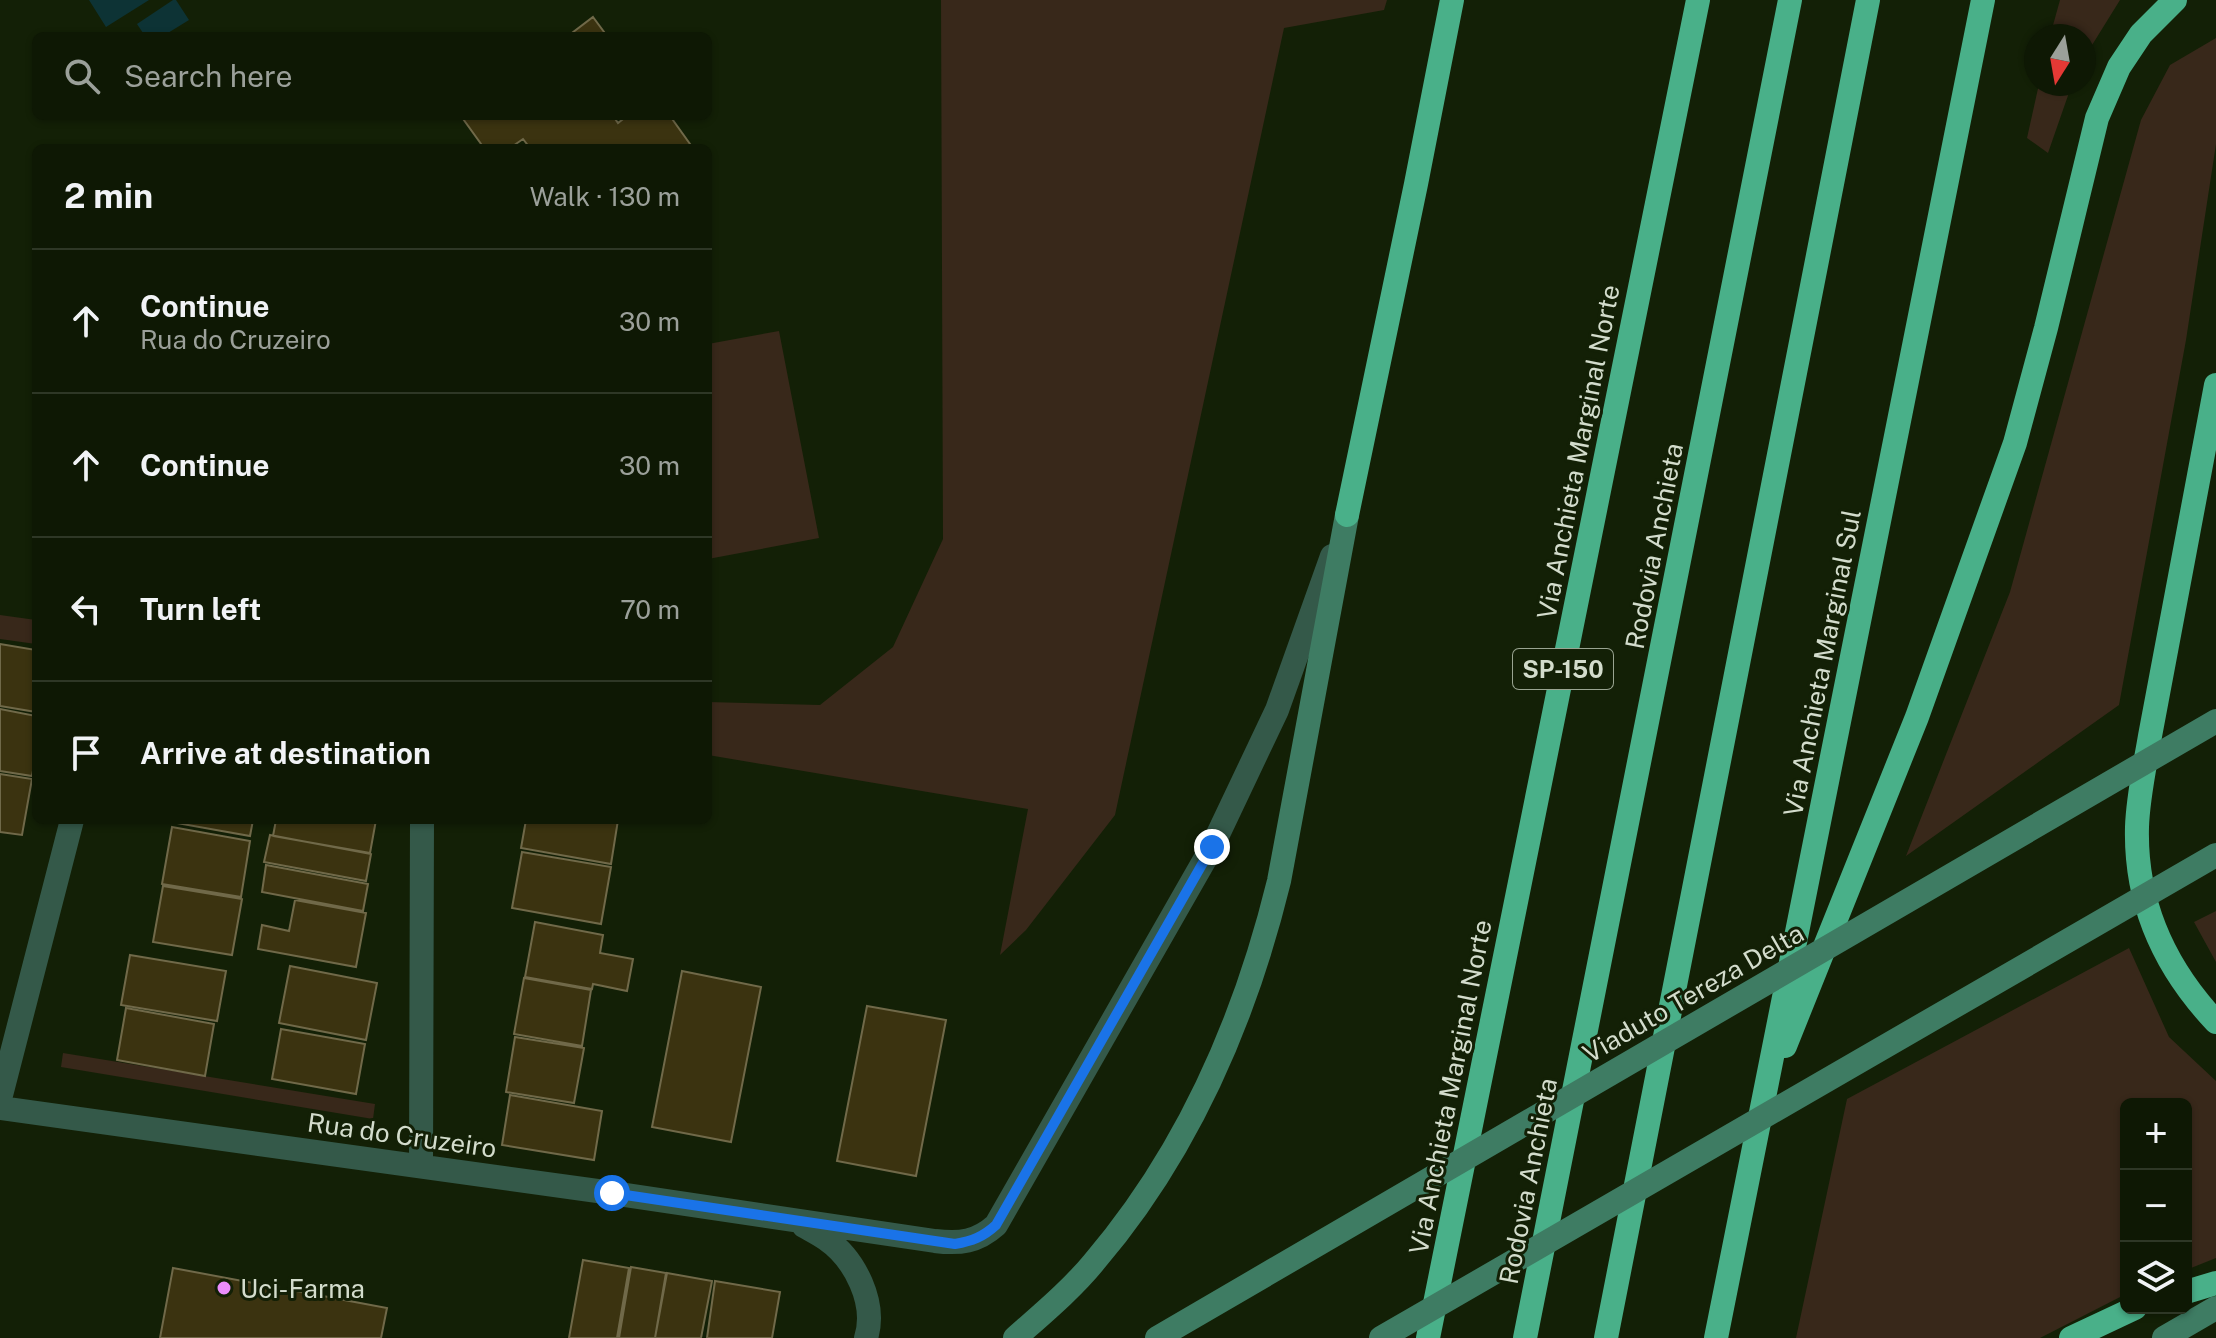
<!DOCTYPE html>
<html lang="en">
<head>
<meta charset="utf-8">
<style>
  :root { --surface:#0e1804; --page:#1c2513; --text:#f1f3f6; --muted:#9ba09a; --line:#2e3726 }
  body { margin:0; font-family:"Public Sans",sans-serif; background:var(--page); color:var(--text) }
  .controls { position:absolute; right:24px; bottom:24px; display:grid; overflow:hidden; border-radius:12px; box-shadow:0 2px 6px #0004 }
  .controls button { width:72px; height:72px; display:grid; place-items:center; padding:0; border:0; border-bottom:2px solid var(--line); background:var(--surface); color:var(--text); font:40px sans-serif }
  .compass { position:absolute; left:2024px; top:24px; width:72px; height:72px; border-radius:50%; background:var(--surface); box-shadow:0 2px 6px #0004; rotate:191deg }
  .stop { position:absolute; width:24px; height:24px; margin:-18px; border:6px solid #1a73e8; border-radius:50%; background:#fff }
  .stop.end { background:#1a73e8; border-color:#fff; box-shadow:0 2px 8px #0008 }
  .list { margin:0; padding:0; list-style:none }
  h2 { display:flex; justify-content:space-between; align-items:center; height:104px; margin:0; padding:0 32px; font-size:34px }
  h2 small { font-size:26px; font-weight:400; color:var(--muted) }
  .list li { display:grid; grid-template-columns:52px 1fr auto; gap:24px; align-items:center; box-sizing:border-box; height:144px; padding:0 32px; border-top:2px solid var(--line) }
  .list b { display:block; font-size:30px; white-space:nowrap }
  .list p { margin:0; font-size:26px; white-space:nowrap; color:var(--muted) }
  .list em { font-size:26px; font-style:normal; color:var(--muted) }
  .icon { flex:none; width:44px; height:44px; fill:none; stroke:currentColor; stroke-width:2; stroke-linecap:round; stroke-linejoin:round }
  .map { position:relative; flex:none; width:2216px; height:1338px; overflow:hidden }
  .search { position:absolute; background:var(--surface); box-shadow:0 2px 6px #0004; left:32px; top:32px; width:680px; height:88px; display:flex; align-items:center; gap:20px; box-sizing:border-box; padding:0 28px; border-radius:12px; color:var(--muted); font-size:30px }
  .panel { position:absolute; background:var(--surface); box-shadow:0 2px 6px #0004; left:32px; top:144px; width:680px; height:680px; border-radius:12px }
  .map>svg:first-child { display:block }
</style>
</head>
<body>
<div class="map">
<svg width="2216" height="1338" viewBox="0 0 2216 1338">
  <rect width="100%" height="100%" fill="#132006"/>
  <path fill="#38281a" d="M941,0H1387L1384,10L1284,28L1115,815L1026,930L1000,955L1028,809L708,755V702L820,705L893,647L943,539Z
    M2060,0H2120L2084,58V36H2050Z
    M2216,38V144L2186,340L2119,705L1906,856L2010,592L2141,120L2170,65Z
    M2039,84H2072L2048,153L2027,138Z
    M779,331L819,538L708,559V344Z
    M0,615L36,620V644L0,639Z
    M2216,911V962L2194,922Z
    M2129,948L2169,1037L2216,1081V1258L2186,1270V1104H2126V1294L2040,1338H1796L1847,1099Z
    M63,1053L375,1104L373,1119L61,1067Z"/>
  <path fill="#0d3335" d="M89,0H149L106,27Z
    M173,0H176L189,20L163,36H145L137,24Z"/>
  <path fill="#3b3310" stroke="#706949" stroke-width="2" d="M593,17L607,36H568Z
    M461,116H613L618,123L627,116H670L690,144L684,148H530L523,139L510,148H484Z
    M0,644L36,650V712L0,706Z
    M0,709L36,716V754L32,776L0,771Z
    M0,774L32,779L22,835L0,832Z
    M171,820H253L250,836L171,822Z
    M276,820H376L370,853L273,836Z
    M526,820H618L611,864L521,848Z
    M172,827L250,841L241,897L162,884Z
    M270,835L371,854L366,881L264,862Z
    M522,852L611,867L601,924L512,908Z
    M266,865L368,884L363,911L262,892Z
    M163,886L242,899L232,955L153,942Z
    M295,900L366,913L356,967L258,949L262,925L289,931Z
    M535,922L603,935L600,953L633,959L627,991L593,984L592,989L525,977Z
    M130,955L226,971L217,1021L121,1005Z
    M290,966L377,983L366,1040L279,1023Z
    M682,971L761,987L731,1142L652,1127Z
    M524,978L591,990L582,1046L514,1034Z
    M867,1006L946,1020L916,1176L837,1161Z
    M126,1008L214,1024L205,1076L117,1060Z
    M281,1029L365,1044L356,1094L272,1079Z
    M515,1037L584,1048L574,1103L506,1092Z
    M510,1095L602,1111L594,1160L502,1145Z
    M583,1260L629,1268L617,1338H569Z
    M631,1267L666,1273L655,1338H619Z
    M173,1268L387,1308L381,1338H160Z
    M667,1273L712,1281L701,1338H655Z
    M715,1281L780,1292L772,1338H707Z"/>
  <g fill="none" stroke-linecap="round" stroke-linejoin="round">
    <path stroke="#345949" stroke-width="24" d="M0,1099L72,820
      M0,1108L612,1193L935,1241C960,1244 977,1242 996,1225L1212,847L1277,710L1332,556
      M421,1166L422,820
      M804,1226C811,1230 819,1234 826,1239C855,1259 877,1303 866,1338"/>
    <path stroke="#3e7c63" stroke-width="24" d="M1015,1338C1042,1314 1071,1290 1094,1262C1188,1152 1245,1020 1279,881L1347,515
      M2164,1338L2216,1308"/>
    <path stroke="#49b089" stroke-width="24" d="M2216,385L2150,736C2145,766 2138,796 2137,827C2135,903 2165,968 2216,1022
      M1347,515L1416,184L1452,0
      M1785,1046L1917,717L2015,443L2046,328L2097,118L2119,67L2141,34L2175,0
      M2186,1292L2216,1283
      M1428,1338L1698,0
      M1525,1338L1790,0
      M1606,1338L1868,0
      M1716,1338L1983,0
      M2071,1338L2135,1308"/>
    <path stroke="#3e7c63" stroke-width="24" d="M1157,1338L2216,721
      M1381,1338L2216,855"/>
  </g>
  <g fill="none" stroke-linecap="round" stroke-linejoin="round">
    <path stroke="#1a73e8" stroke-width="10" d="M612,1193L955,1244C972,1241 983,1237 996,1225L1212,847"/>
  </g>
  <circle fill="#eb8dfc" stroke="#132006" stroke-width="3" cx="224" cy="1288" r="8"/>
  <g text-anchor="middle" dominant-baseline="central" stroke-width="6" stroke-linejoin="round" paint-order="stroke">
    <rect fill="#132006" stroke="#99a491" stroke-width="2" x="1513" y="649" width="100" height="40" rx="6"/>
    <g font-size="24" font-weight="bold" fill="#d3dccc">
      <text x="1563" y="669">SP-150</text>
    </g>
    <g font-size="26" fill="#d3dccc" stroke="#132006">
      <text transform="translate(1578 452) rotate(-79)">Via Anchieta Marginal Norte</text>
      <text transform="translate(1654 546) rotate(-79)">Rodovia Anchieta</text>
      <text transform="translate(1822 663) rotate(-79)">Via Anchieta Marginal Sul</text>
      <text transform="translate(1693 993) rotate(-30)">Viaduto Tereza Delta</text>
      <text transform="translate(1450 1087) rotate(-79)">Via Anchieta Marginal Norte</text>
      <text transform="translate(402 1135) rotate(8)">Rua do Cruzeiro</text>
      <text transform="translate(1528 1181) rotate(-79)">Rodovia Anchieta</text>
    </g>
    <g font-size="26" fill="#d3dccc" stroke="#132006" text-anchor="start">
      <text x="240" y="1288">Uci-Farma</text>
    </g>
  </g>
</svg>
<div class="controls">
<button>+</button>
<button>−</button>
<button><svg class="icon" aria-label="layers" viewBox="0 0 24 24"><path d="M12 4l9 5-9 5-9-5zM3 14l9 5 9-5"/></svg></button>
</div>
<svg class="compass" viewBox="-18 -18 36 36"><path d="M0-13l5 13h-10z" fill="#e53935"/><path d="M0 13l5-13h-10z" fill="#9ba09a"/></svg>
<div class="stop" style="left:612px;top:1193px"></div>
<div class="stop end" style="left:1212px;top:847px"></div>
<div class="search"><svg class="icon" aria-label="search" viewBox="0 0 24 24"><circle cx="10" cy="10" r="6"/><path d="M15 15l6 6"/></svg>Search here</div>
<section class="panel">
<h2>2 min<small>Walk · 130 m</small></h2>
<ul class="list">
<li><svg class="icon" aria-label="ahead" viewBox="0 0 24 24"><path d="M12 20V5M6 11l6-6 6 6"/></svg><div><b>Continue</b><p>Rua do Cruzeiro</p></div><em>30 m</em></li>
<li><svg class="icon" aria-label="ahead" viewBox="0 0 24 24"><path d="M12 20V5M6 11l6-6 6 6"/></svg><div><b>Continue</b></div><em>30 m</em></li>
<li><svg class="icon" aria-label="left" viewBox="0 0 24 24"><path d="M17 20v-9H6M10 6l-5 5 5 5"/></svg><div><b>Turn left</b></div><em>70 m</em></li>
<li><svg class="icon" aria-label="arrive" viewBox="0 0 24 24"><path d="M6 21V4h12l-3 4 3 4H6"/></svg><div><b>Arrive at destination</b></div></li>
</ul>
</section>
</div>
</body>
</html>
